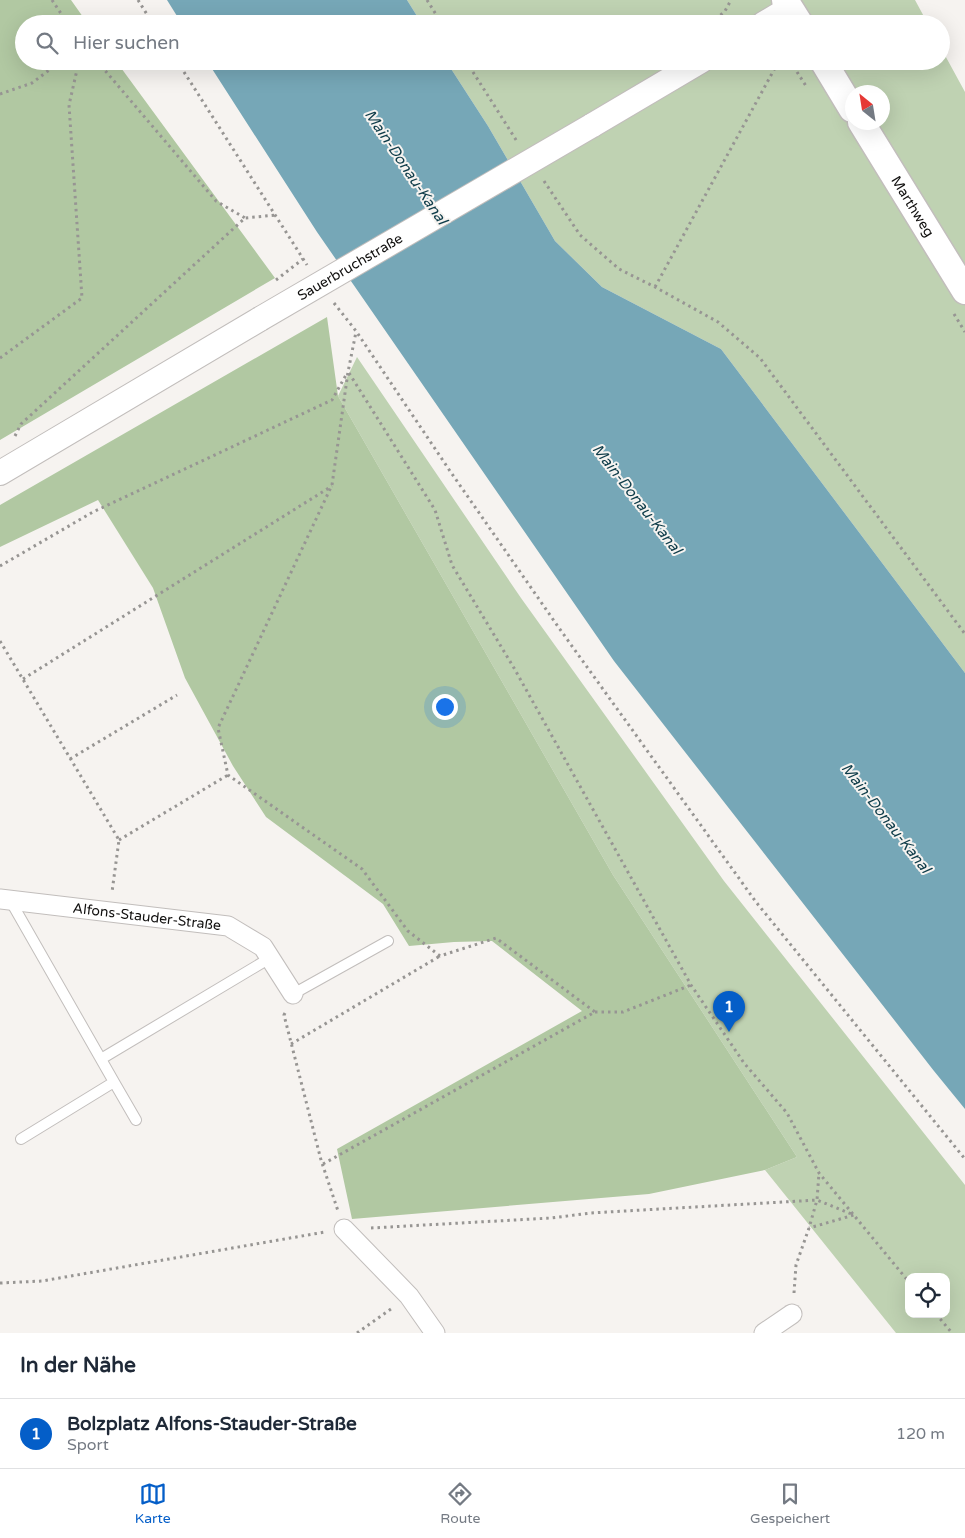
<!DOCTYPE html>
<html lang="de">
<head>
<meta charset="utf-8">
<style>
  :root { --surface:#fff; --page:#f2f2f3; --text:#1f2937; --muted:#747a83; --line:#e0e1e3; --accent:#045ec8 }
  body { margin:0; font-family:"Varela Round",sans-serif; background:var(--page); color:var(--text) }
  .controls { position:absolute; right:15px; bottom:15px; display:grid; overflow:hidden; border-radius:10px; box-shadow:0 5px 20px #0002 }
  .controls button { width:45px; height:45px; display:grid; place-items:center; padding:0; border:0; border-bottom:1px solid var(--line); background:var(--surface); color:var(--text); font:25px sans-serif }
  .compass { position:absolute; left:845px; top:85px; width:45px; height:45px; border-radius:50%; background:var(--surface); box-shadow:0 5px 20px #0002; rotate:330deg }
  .you { position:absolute; left:444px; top:706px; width:18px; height:18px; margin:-12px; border:4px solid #fff; border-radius:50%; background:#1a73e8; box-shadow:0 0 0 8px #1a73e833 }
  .badge { display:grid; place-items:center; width:32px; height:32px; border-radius:50%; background:var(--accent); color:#fff; font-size:16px; font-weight:700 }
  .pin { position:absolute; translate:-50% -41px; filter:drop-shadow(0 1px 2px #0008) }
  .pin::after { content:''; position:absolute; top:26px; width:18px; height:15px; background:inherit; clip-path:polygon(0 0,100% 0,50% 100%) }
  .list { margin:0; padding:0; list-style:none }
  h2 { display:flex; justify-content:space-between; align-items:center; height:65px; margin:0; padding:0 20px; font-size:21px }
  h2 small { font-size:16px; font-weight:400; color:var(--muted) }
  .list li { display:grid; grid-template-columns:32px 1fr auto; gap:15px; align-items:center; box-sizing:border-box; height:70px; padding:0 20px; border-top:1px solid var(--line) }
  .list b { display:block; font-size:19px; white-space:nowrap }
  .list p { margin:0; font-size:16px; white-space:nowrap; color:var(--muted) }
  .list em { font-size:16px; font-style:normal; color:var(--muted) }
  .icon { flex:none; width:28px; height:28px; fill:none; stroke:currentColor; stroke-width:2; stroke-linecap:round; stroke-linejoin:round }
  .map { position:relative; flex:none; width:965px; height:1333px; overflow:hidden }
  .search { position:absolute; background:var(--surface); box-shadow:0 5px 20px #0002; left:15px; right:15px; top:15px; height:55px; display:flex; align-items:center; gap:12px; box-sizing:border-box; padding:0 18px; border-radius:28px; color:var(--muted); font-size:19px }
  .sheet { height:135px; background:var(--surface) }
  nav { display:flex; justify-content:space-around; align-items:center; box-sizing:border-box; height:70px; border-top:1px solid var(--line); background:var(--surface); font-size:14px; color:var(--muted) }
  nav a { display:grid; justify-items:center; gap:2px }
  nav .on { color:var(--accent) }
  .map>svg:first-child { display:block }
</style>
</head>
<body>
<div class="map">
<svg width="965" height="1333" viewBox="0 0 965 1333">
  <rect width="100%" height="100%" fill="#f6f3f0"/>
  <path fill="#bfd2b2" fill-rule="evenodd" d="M407,0H915L928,24H422Z
    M941,48L965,92V673L721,349L602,287L555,241L488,126L446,61H941ZM852,92H882V122H852Z
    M357,357L521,598L724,881L965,1185V1333H896L765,1170L797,1157L613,875L338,396ZM909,1277H946V1314H909Z"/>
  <path fill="#b1c8a2" d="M0,0H71L88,24H24V61H116L275,278L0,440Z
    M327,317L338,396L613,875L797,1157L765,1170L649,1194L352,1219L337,1149L582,1011L492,941L454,942L409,946L383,904L266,817L233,766L185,678L153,588L98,500L0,547V505Z"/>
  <path fill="#76a7b7" d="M167,0H407L422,24H182Z
    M207,61H446L488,126L555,241L602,287L721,349L965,673V1109L934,1071L614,661L317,232Z"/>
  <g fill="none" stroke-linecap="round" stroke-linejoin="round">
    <defs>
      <path id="service" d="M10,900L114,1082L21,1139
        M293,994L388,941
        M101,1059L270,958
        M114,1082L136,1120"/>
      <g id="minor">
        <path id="s1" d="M0,899L228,926L263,947L293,994"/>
        <path d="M344,1229L409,1296L435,1333"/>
        <path d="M764,1333L792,1314"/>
      </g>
      <path id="tertiary" d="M763,24L790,8
        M591,126L701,61
        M0,473L260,319"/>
      <g id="secondary">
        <path d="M785,0L800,24"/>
        <path d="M823,61L852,109"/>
        <path id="s2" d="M861,122L965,291"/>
      </g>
    </defs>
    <use href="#service" stroke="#c2bebc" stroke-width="12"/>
    <use href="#minor" stroke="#c2bebc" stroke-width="21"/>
    <use href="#tertiary" stroke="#c2bebc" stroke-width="26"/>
    <use href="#secondary" stroke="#c2bebc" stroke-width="29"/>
    <path stroke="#979593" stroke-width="3" stroke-dasharray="2.5 4" stroke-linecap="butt" d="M52,0L68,24
      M138,0L153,24
      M427,0L442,24
      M711,24L725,11L731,0
      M97,61L216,201L245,218
      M177,61L307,265
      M466,61L518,143
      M790,61L806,86
      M0,94L32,83L61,61
      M544,181L580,235L619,269L655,287L718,322L760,358L965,634
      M276,280L303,259
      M655,287L775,68L793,66
      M334,303L356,331L450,471L559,628L756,902L965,1159
      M954,314L965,332
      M0,358L82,298L69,105L79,61
      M349,373L435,510L452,565L514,668L691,985L744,1063L787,1113L819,1173L909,1282
      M15,436L21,424L245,218L276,215
      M0,566L93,512L332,400L346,375
      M0,641L119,840L112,892
      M23,679L332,486
      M70,759L177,695
      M119,840L228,775
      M595,1012H623L691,985
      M285,1013L284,1015L321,1160L338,1211
      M291,1044L440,956
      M323,1164L595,1012L496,938L440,956L408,931L362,869L228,775L218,728L332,485L348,372L356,332
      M371,1228L551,1218L591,1213L817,1200L854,1215L809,1228
      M0,1283L42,1281L325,1232
      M794,1293L796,1265L809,1228L817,1200L819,1173
      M936,1314L952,1333
      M357,1333L391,1309"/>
    <use href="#service" stroke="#fff" stroke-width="10"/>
    <use href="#minor" stroke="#fff" stroke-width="19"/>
    <use href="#tertiary" stroke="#fff" stroke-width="24"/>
    <use href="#secondary" stroke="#fff" stroke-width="26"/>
    <defs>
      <g id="tertiary-bridge">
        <path id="s3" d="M260,319L591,126"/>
      </g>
    </defs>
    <use href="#tertiary-bridge" stroke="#c2bebc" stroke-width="26" stroke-linecap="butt"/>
    <use href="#tertiary-bridge" stroke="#fff" stroke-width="24"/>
  </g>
  <g text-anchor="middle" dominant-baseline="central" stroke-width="4" stroke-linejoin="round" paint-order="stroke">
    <g font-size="14" fill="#11100f" stroke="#f6f3f0">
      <text stroke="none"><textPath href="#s2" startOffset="99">Marthweg</textPath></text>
      <text stroke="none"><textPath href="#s3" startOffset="104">Sauerbruchstraße</textPath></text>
      <text stroke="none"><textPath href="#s1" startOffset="148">Alfons-Stauder-Straße</textPath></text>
    </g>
    <g font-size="15" font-style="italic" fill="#0d3b48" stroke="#f6f3f0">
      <text transform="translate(406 167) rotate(56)">Main-Donau-Kanal</text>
      <text transform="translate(637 499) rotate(52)">Main-Donau-Kanal</text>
      <text transform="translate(886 818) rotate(52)">Main-Donau-Kanal</text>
    </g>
  </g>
</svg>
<div class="controls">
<button><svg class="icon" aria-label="locate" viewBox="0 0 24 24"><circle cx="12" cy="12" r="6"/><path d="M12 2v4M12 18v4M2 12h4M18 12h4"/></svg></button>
</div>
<svg class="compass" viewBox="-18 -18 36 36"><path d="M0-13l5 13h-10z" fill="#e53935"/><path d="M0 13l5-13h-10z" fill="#747a83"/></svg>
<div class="you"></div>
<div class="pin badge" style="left:729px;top:1032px">1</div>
<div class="search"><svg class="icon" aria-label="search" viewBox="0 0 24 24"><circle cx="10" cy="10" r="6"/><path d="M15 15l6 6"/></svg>Hier suchen</div>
</div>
<section class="sheet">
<h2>In der Nähe<small></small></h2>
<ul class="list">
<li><span class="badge">1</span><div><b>Bolzplatz Alfons-Stauder-Straße</b><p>Sport</p></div><em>120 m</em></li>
</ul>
</section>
<nav>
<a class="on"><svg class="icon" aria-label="map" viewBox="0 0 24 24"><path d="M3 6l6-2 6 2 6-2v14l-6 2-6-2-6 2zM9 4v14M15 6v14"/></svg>Karte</a>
<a><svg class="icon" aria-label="directions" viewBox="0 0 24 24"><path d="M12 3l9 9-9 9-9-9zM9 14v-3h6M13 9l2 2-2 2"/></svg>Route</a>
<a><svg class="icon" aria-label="saved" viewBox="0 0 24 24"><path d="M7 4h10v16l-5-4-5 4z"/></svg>Gespeichert</a>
</nav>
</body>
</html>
